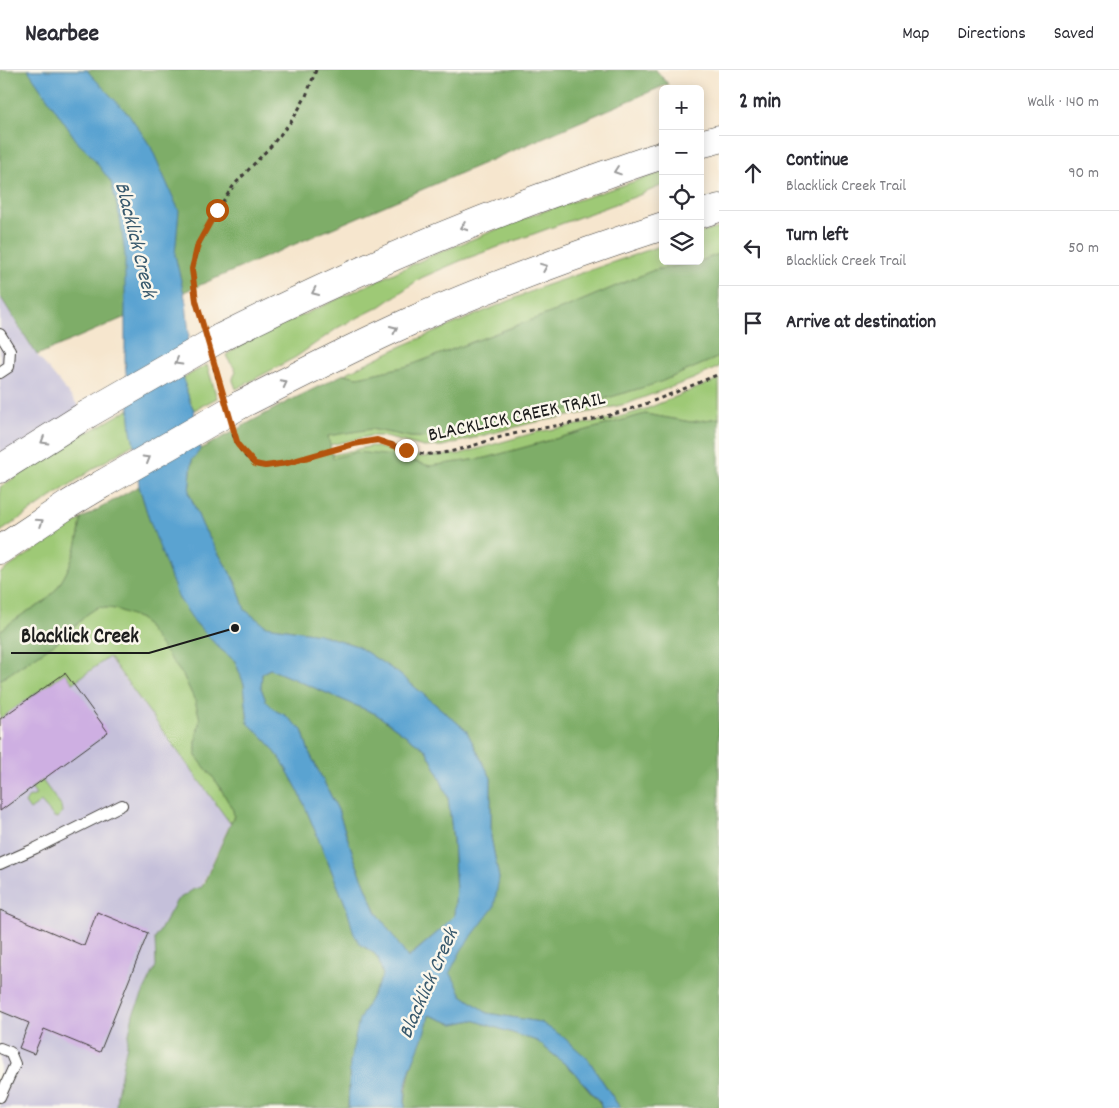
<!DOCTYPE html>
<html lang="en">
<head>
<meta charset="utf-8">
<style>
  :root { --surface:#fff; --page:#f2f2f3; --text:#2b2b33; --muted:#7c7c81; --line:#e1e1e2 }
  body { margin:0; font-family:Dekko,sans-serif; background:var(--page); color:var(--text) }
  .controls { position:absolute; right:15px; top:15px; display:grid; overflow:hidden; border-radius:8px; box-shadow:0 2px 12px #0003 }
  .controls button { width:45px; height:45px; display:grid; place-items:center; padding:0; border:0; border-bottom:1px solid var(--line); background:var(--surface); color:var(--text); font:25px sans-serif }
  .stop { position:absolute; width:15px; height:15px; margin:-11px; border:4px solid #b45309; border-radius:50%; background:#fff }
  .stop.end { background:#b45309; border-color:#fff; box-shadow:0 1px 5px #0008 }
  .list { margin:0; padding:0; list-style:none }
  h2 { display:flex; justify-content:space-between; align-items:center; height:65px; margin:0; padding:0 20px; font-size:21px }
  h2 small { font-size:16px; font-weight:400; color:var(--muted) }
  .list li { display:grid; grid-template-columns:32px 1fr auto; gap:15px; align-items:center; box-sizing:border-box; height:75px; padding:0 20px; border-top:1px solid var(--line) }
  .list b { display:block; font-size:19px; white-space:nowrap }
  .list p { margin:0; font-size:16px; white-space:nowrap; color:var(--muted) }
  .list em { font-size:16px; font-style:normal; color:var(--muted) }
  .icon { flex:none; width:28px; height:28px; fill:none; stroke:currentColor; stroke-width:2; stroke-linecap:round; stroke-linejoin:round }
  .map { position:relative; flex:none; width:719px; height:1038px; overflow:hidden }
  header { display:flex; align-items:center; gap:30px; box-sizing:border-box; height:70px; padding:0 25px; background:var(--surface); border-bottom:1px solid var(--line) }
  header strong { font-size:24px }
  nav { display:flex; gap:28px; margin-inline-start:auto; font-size:18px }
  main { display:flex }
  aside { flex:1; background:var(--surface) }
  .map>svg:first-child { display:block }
</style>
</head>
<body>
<header>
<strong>Nearbee</strong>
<nav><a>Map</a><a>Directions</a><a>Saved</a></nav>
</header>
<main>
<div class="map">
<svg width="719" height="1038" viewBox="0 0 719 1038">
  <rect width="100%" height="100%" fill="#fbf7ec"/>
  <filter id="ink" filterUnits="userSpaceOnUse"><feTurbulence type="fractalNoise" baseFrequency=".02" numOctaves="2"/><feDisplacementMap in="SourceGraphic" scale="10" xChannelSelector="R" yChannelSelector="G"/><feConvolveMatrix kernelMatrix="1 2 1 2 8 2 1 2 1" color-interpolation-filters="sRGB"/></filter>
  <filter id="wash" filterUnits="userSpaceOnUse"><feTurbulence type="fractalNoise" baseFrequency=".0096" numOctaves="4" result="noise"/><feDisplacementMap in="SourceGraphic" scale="20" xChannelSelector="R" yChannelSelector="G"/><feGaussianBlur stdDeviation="1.12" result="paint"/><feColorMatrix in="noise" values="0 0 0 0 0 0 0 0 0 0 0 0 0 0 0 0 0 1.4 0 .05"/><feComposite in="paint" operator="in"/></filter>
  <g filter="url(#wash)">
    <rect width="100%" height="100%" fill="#f6e6ce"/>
    <path fill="#c5c0da" d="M0,226L37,285L86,345L0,403Z
      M33,484L230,753L201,817L194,819L177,830L155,869L156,896L133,944L117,1024L116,1038H0V503Z"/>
    <path fill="#9ec976" stroke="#5d7249" d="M663,102V115L637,126L460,191L421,208L381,236L339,257L296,287L236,319C233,309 231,311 236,302C234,295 228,292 226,285L251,269L433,185L538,143Z
      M719,158V184L700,191V163Z
      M663,175V191H700L654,200L569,236L408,296L358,307L344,304L402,276L544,216Z
      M719,287V297L693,309L626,334L595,341L531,353L443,376L424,377L381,366H370L330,375L328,365L371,359L410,367L446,368L577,337L658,313Z
      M207,295L217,328L194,340L190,332L183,308Z
      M719,309V348L691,352L645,344L486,388L430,396L394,386L333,388L332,385L372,376L423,387L460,384L537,362L616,348L646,339Z
      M129,339L134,374L99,395L0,462V417L82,364L88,361L89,362Z
      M81,449C78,479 68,510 45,531C40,536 33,538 28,541C18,547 9,554 0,561V503Z
      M98,537L116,539L141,549L184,607L195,631L200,649L196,669V686L218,714L233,740L234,746L230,753L109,587L73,613L65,603L0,649V610L66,566L86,545Z
      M42,710L61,736L62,742L58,748L54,747L41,732L30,740L25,733L28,728L36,725L31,718Z"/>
    <path fill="#7ead67" stroke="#4d6442" d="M0,0H656L668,14L37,285L0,226Z
      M719,184V287L658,313L577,337L446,368L410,367L371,359L328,366L333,388L356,382L394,386L430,396L486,388L645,344L691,352L719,348V1038H620L588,989L540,952L487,943L462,925L449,902L499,808L491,767V708L466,660L398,603L357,576L319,564L266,556L245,540L236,513L203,457L189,423L192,390L201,379L285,333L344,304L358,307L408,296L569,236L654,200L693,194Z
      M139,416L149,449L194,551L218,577L235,591L244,614L248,653L266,670L282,691L299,722L346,836L355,864L360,874L374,883L378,888L383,905L369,931L350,992L348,1038H116L117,1024L133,944L156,896L155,869L177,830L194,819L202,817L234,746L233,740L218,714L196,686V669L200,649L195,631L184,607L141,549L116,539L98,537L86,545L66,566L0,610V561C9,554 18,547 28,541C33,538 40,536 45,531C68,510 78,479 81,449Z
      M270,599L376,644L426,680L435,697L448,727L453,770L456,821L454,846L439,861L407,888L376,841L356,793L338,740L309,682L302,660L285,645L276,641L266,631L261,618L262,603Z
      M429,945L454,954L473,950L537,971L571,999L600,1033L602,1038H405C406,1017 410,999 417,979C421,968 427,958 429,945Z"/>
    <path fill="#5aa3d1" stroke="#3b6076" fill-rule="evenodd" d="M28,0H87L91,5L130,46L151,77L179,141L175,185L186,232L189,265L184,287L183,308L190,332L194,340L201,379L192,390L189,423L203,457L236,513L245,540L266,556L319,564L357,576L398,603L466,660L491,708V767L499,808L494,837L462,879L450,902L462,925L487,943L540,952L562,966L588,989L620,1038H602L600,1032L571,999L537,971L473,950L454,954L429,945C425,967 413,988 407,1010C405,1019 405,1029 405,1038H348L350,992L359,950L383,905L378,888L374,883L360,874L354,864L346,836L299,722L282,691L266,670L248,653L244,614L235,591L218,577L194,551L178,527L149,449L139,416L134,374L131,361L125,291V185L120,148L111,112L89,83L79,74ZM270,599L376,644L426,680L435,697L448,727L453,770L456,821L454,846L439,861L408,888L376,841L356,793L338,740L309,682L302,660L285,645L276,641L266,631L261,618L262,603Z"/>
    <g id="blocks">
      <path fill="#ceafe2" d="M65,603L108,662L0,741V649Z
        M0,840L84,876L97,842L148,863L100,982L44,959L34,984L19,978L29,953L0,941Z"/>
    </g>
  </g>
  <g filter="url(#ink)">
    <use href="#blocks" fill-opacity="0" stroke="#3d3a37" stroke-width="1"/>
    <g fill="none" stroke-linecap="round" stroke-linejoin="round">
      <defs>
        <path id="lane" d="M0,264L10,280L9,297L0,303
          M0,794L36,778L122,735
          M0,978L10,982L15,994L0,1027"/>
        <path id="primary" d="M700,74L719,69
          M700,144L719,138
          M220,268C336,210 454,157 576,115C605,105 634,94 663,85
          M240,335C297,306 353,277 411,251C493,215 577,184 663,156
          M0,399L86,345
          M0,480L69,434L104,413"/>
      </defs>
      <use href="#lane" stroke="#3d3a37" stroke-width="12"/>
      <use href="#primary" stroke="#3d3a37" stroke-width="29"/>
      <path stroke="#3d3a37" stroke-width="3" stroke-dasharray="4 4" stroke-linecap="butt" d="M202,252L196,231L192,199L198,174L217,140L234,115L271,76L293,49L306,26L316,0
        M214,297L221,320
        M233,364C237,374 245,389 255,394C274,405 349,369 377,371C394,371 413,386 432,384C458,383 483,371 509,365C537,358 566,355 594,349C638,339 679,321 719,304"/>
      <use href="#lane" stroke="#fff" stroke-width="10"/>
      <use href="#primary" stroke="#fff" stroke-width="28"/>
      <defs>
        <path id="primary-bridge" d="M86,345L220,268
          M104,413L240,335"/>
      </defs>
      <use href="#primary-bridge" stroke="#3d3a37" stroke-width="29" stroke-linecap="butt"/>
      <use href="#primary-bridge" stroke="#fff" stroke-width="28"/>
    </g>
    <defs><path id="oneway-chevron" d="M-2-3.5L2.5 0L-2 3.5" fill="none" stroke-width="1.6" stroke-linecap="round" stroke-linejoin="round" transform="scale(1.25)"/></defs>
    <g stroke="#999">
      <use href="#oneway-chevron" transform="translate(617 101) rotate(161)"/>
      <use href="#oneway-chevron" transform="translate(464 157) rotate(159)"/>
      <use href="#oneway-chevron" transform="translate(544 197) rotate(-22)"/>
      <use href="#oneway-chevron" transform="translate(315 222) rotate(155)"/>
      <use href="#oneway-chevron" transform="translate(394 259) rotate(-25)"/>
      <use href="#oneway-chevron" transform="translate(178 292) rotate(150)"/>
      <use href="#oneway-chevron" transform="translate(284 313) rotate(-27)"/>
      <use href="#oneway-chevron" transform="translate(44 371) rotate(149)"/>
      <use href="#oneway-chevron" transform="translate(147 389) rotate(-30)"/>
      <use href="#oneway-chevron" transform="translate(40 452) rotate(-33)"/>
    </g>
  </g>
  <g fill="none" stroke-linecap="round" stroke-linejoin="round" filter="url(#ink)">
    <path stroke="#b45309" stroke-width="6" d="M217,140L198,174L192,199L196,231L238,375L255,394L265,396L287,393L354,374L377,370L406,380"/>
  </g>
  <g text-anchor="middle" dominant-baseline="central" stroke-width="5" stroke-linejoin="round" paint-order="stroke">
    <g font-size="20" fill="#1c1c1c" stroke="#fbf7ec">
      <text transform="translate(517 348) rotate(-12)">BLACKLICK CREEK TRAIL</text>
    </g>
    <g font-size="21" font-style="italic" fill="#38596d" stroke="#fbf7ec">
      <text transform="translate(134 170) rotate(76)">Blacklick Creek</text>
      <text transform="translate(430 914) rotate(-66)">Blacklick Creek</text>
    </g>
  </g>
  <path fill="none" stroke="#1c1c1c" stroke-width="2" d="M235 558L149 583H11"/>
  <circle fill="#1c1c1c" stroke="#fbf7ec" stroke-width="2" cx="235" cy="558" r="5"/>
  <g font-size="21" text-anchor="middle" font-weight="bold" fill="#1c1c1c" stroke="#fbf7ec" stroke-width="5" stroke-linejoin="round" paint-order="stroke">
    <text x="80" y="572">Blacklick Creek</text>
  </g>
</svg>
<div class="controls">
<button>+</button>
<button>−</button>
<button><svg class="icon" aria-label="locate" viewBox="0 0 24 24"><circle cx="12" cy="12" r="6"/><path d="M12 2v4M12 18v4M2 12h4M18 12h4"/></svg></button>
<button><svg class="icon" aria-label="layers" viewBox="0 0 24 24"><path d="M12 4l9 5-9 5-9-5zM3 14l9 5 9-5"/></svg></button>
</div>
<div class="stop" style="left:217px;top:140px"></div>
<div class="stop end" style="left:406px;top:380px"></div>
</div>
<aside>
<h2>2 min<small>Walk · 140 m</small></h2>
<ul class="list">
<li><svg class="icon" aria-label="ahead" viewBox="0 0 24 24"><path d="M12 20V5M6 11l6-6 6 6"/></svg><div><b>Continue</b><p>Blacklick Creek Trail</p></div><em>90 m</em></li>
<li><svg class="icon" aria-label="left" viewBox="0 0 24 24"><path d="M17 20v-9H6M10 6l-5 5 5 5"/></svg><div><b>Turn left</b><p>Blacklick Creek Trail</p></div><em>50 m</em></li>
<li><svg class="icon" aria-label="arrive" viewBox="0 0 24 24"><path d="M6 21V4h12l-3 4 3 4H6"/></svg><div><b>Arrive at destination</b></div></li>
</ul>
</aside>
</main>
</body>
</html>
